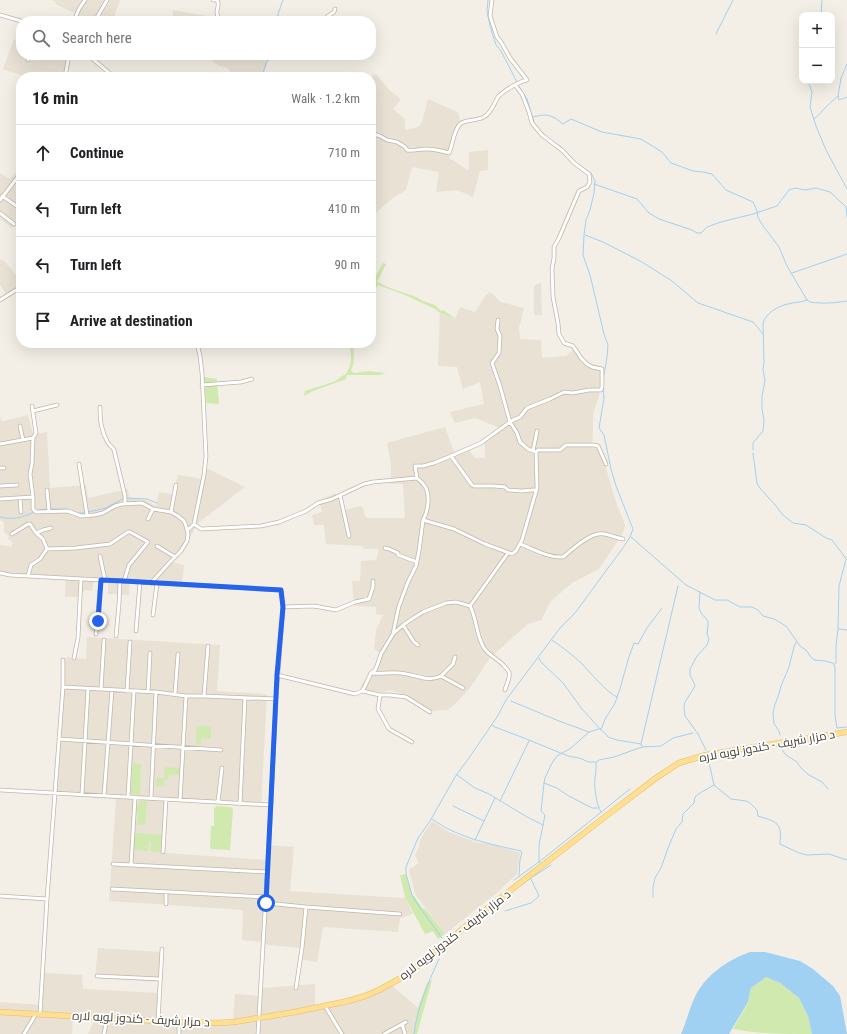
<!DOCTYPE html>
<html lang="en">
<head>
<meta charset="utf-8">
<style>
  :root { --surface:#fff; --page:#f2f2f2; --text:#202124; --muted:#757577; --line:#e0e0e0 }
  body { margin:0; font-family:"Roboto Condensed",Cairo,sans-serif; background:var(--page); color:var(--text) }
  .controls { position:absolute; right:12px; top:12px; display:grid; overflow:hidden; border-radius:8px; box-shadow:0 4px 16px #0002 }
  .controls button { width:36px; height:36px; display:grid; place-items:center; padding:0; border:0; border-bottom:1px solid var(--line); background:var(--surface); color:var(--text); font:20px sans-serif }
  .stop { position:absolute; width:12px; height:12px; margin:-9px; border:3px solid #2563eb; border-radius:50%; background:#fff }
  .stop.end { background:#2563eb; border-color:#fff; box-shadow:0 1px 4px #0008 }
  .list { margin:0; padding:0; list-style:none }
  h2 { display:flex; justify-content:space-between; align-items:center; height:52px; margin:0; padding:0 16px; font-size:17px }
  h2 small { font-size:13px; font-weight:400; color:var(--muted) }
  .list li { display:grid; grid-template-columns:26px 1fr auto; gap:12px; align-items:center; box-sizing:border-box; height:56px; padding:0 16px; border-top:1px solid var(--line) }
  .list b { display:block; font-size:15px; white-space:nowrap }
  .list em { font-size:13px; font-style:normal; color:var(--muted) }
  .icon { flex:none; width:22px; height:22px; fill:none; stroke:currentColor; stroke-width:2; stroke-linecap:round; stroke-linejoin:round }
  .map { position:relative; flex:none; width:847px; height:1034px; overflow:hidden }
  .search { position:absolute; background:var(--surface); box-shadow:0 4px 16px #0002; left:16px; top:16px; width:360px; height:44px; display:flex; align-items:center; gap:10px; box-sizing:border-box; padding:0 14px; border-radius:16px; color:var(--muted); font-size:15px }
  .panel { position:absolute; background:var(--surface); box-shadow:0 4px 16px #0002; left:16px; top:72px; width:360px; height:276px; border-radius:16px }
  .map>svg:first-child { display:block }
</style>
</head>
<body>
<div class="map">
<svg width="847" height="1034" viewBox="0 0 847 1034">
  <rect width="100%" height="100%" fill="#f3efe6"/>
  <path fill="#e8e1d4" d="M52,0H118L120,1L112,21H72L75,13L55,4L56,2Z
    M173,10L218,18V21H172Z
    M14,39L21,42V55H68L66,77H26L3,69Z
    M202,55H271L270,60L267,62L264,74L256,77H232L228,68L220,66Z
    M376,74L389,90L401,99L393,109L405,119V130L418,127L422,122L428,99L458,112L461,127L458,130L449,158L459,164L467,170L469,169V152L488,150V170L480,171L473,197L457,190L436,192L439,172L412,167L406,190L394,197L371,217L370,77Z
    M21,167V222L18,221L12,228L0,219V173L10,179Z
    M2,259L21,280V286L8,297L0,285V260Z
    M490,292L501,302L524,308L519,328L520,339L541,340L542,358L566,356L575,348L589,363L601,366L599,397L593,413V428L592,448L599,449L606,468L615,499L625,525L623,533L599,569L572,583L551,601L541,620L528,624L511,639L490,658L470,688L456,703L448,710L431,711L407,696L390,690L384,692L366,691L361,686L369,673L374,669L380,653L374,649L376,630L383,615L376,614V607L354,606L352,581H360L361,561L376,560L379,549H364L363,546L326,544L324,525H314L312,515L322,512L320,501L335,493L344,510L362,506L366,518H405L403,484H391V463L387,443L445,427L454,452L467,447L475,458H485V439L500,428L475,418L455,423L450,412L484,404L480,382L463,389L457,367L438,366L440,313L455,319L460,307L475,312L486,295Z
    M0,414L1,421H4L28,415L33,434L47,432L50,488L86,485L88,498L128,489L129,498L146,500L156,506L159,492L173,494L178,475L203,479L206,468L245,487L198,523L182,552L172,562L184,565L182,584L130,581L129,595L108,594V579H94L92,591L85,590L79,597H65L66,576L0,573V545L12,547V542L7,538L9,536L4,532V522L0,520Z
    M87,637L220,645L217,691L267,694L261,807L168,801L165,853L267,860L269,845L294,847L290,891L402,898L405,897L413,914L400,918L398,932L323,927L317,962L300,959L302,948L268,945L262,942L242,940L243,910L109,901L116,799L55,795L61,692L66,657L86,659Z
    M432,821L449,832L475,842L495,845L520,853L517,874L494,895L445,934L415,894L409,870L419,863L415,855L419,847L420,840Z
    M98,948L160,952L158,982L95,978Z
    M44,973L82,975L83,989L159,993L157,1019L205,1021L233,1020L235,994L260,996L261,988L315,984V1005L347,1000L367,994L389,983L418,1008L413,1034H88L97,1015L73,1017L72,1034H0V1002L42,1005Z"/>
  <path fill="#e6e1db" d="M541,283L542,315H534V286L537,284Z"/>
  <path fill="#cfe9ae" d="M383,263L386,264L377,282L390,288L414,296L423,301L435,305L441,311L443,310L456,319L440,313L435,309L405,295L378,285L371,295V290L375,284L371,282V278L374,279Z
    M350,343H353C353,353 356,361 351,370L352,372L355,373L369,371L386,373L379,375H347L346,379L313,391L304,396L305,391C314,388 324,385 333,382C338,380 341,376 346,374C353,362 351,356 350,343Z
    M204,377L217,379L219,404L206,403Z
    M197,726H211V739L201,738V745H196Z
    M133,763L141,764L140,795L131,794Z
    M165,767L181,768L180,775L169,774L168,780H164V786H156L157,777L164,779Z
    M139,801L147,802L145,825H137L138,812H136V809H138Z
    M216,806L231,807V808L233,809L230,850L211,849V848H210L211,826H214V808H215Z
    M135,833L162,835L161,852L150,851L151,845H153V844L150,843V839H149L148,851L133,850Z
    M406,874L412,895L414,896L423,909H425L445,934L438,939L433,931L425,934L405,897L400,875Z
    M766,977L780,983L799,998L808,1016L812,1034C786,1034 759,1034 733,1029L748,1003L751,988Z
    M432,980L417,1034H413L418,1008L427,983Z"/>
  <path fill="#a1d1f2" d="M750,952H765L800,961L813,969L833,986L840,996L847,1034H812L808,1016L799,998L780,983L766,977L751,988L748,1002L729,1034H681C686,1023 689,1010 694,999C705,975 726,961 750,952Z"/>
  <g fill="none" stroke-linecap="round" stroke-linejoin="round">
    <path stroke="#a1d1f2" stroke-width="1" d="M488,0L487,11L490,26L496,45L501,51L517,82
      M821,15L822,0
      M278,21V14L283,0
      M716,34L733,0
      M238,77L247,74L257,75L263,73L267,61L270,59V55
      M808,81L812,92L810,107L816,126L826,150L847,189
      M518,85L527,99L534,122
      M838,96L841,78L847,64
      M533,117C548,113 552,115 563,124L571,119L602,132L641,139L662,152L671,163L693,171L703,172L712,174L726,190L753,202L757,211L758,217L761,223L779,247L787,266L807,300L810,302C822,304 835,303 847,301
      M814,119C819,115 822,111 827,106C830,103 834,100 838,96L839,100L847,97
      M539,129L547,137
      M554,142L560,146L564,150
      M568,154L575,162L591,173L595,181L594,193L590,210L586,220L584,235L583,255L590,275L604,334L608,345L607,357L604,375
      M594,184L637,199L649,213L659,219L692,230L697,233H701L707,227L721,222L753,214L777,206L789,190L795,188L805,190L816,188L830,192L846,207L847,217
      M585,235L603,242L642,262L672,281L698,303L753,322L763,334
      M792,273L847,254
      M13,290L21,284
      M753,450V443L763,431L764,420L762,409V396L765,381L763,369L764,362L763,323C766,313 778,306 788,304C794,302 800,303 807,300
      M753,453L757,483L759,487L776,506L782,514L793,523L806,525L826,538L832,540L844,556L846,559L839,586L838,629L836,645V662L835,664
      M127,498L147,499L157,503
      M51,509H67L69,510
      M39,510L48,509
      M88,512L106,508L124,498
      M78,513H85
      M0,517C12,520 23,518 34,512
      M631,537L686,585L715,600H727L740,607H752L758,610L763,616L774,619L786,626L800,646L807,651L810,656L814,660L825,661L833,663L835,667V715L837,728L847,727
      M700,592L699,608L701,613L708,621V625L707,634L709,639L707,645L697,656L690,669V675L694,683L695,686L685,702L684,706L685,716L698,734L706,750
      M839,629L847,630
      M552,640C562,647 573,655 582,664C590,672 607,693 617,697
      M539,658L541,662L563,683L582,709L601,730L605,733L608,737L617,740L641,744L642,746
      M511,701L559,721L589,732
      M492,725L495,727L524,738L568,756L579,758L589,762H595
      M780,735L779,731L774,724L773,713L775,704L778,697L781,686L789,667L794,647L796,642
      M641,744L678,586
      M782,750L786,755L797,762L801,768L809,775L822,782L828,789
      M708,758L714,785L731,799L746,801L750,803L757,810L758,816C766,819 778,820 780,830C781,834 780,839 780,844L799,853L807,855L829,854L847,860
      M457,775L475,788L489,794L527,817L543,825
      M544,783L557,788L567,795L592,808H598
      M500,801L529,741
      M453,806L484,821
      M601,812C596,804 594,787 595,778C596,772 596,768 596,762L599,760L614,757L642,747L661,746L673,738L693,733
      M432,819C458,838 490,844 521,851L522,853L520,860L519,875
      M475,840L495,798
      M541,864L539,862V845L545,815L541,811L543,793L544,783L545,778L551,765L554,760L557,756L571,748L589,732L602,728C604,718 611,711 615,703C623,683 626,662 634,643L638,644L647,628L662,608
      M514,880L539,862L630,789
      M653,897V887L655,878L661,868L668,848L676,829L682,822L683,814L694,803L695,797L700,793L714,785
      M504,898L531,878L551,865
      M505,911L531,903L539,896L531,879
      M442,938L418,905L412,895L406,874V867L418,838L430,821L455,777L471,755L497,717L506,700L560,628L575,613L625,545L630,537L633,529L616,486L611,469L604,435L599,428L604,398L603,388
      M441,955L448,946L447,945
      M414,1034C417,1008 428,983 439,959"/>
    <defs>
      <path id="minor" d="M213,0H217C220,5 217,7 217,12C217,15 218,17 218,21
        M0,15L21,21
        M74,21L79,9L85,0
        M95,21L107,0
        M324,21L328,16L334,12L335,9
        M88,55L114,77
        M223,55L224,57L229,55
        M28,60V55
        M65,77L69,55
        M371,133L380,136L387,140L397,142L405,147L407,150C414,151 420,149 426,149C434,149 442,151 449,153C453,144 453,132 460,124C466,119 477,121 484,117C491,113 494,104 498,97C503,91 520,81 527,80L510,58L501,42L497,37L490,16L492,0
        M16,180L21,183
        M2,196L21,209
        M0,200L21,173
        M0,213L14,224
        M0,300L21,287
        M202,385L241,382L252,379
        M32,406L36,433L33,438
        M100,407C100,420 101,431 108,443C110,446 113,447 114,450L125,496V503
        M33,411L57,405
        M20,426L23,440
        M0,444L33,438L32,464L30,474L33,497L0,499
        M533,451L537,431
        M536,452L538,450H560L566,445H594L598,446L606,464
        M451,456L472,485L474,486H494L505,487L508,490L522,491L532,490H536
        M79,464L87,515
        M0,468H4
        M0,486L17,485
        M47,490L49,511
        M340,495L349,536
        M33,497V509L36,512L68,511L81,516L94,515L103,513L115,506L122,504L142,503L153,509L171,512L178,516L184,521L186,526L188,534L187,541L181,551L170,562L151,583
        M20,498L21,512
        M171,512L176,485
        M148,519L153,509
        M423,520L454,529L485,544L512,554L516,551L522,540L537,488L536,452L528,449L520,442L517,433L510,422L500,386L492,363L499,353L500,336L497,329L498,320
        M194,524L201,529L261,526L279,522L306,511L318,503L332,499L364,484L373,482L417,478
        M187,528L189,529L194,524L204,475L206,456L202,373L200,356L197,343
        M12,534L28,524H30L36,533
        M520,544C534,549 548,558 563,557C573,549 590,532 604,534C610,535 617,538 623,539
        M157,546L175,557
        M385,548L389,549L398,553V555L417,562
        M47,549L76,548L110,544L128,532H130L148,542L129,565L124,581
        M100,556L105,580
        M0,573L10,575L28,576L281,590L283,607L276,699L271,805L258,1034
        M28,576L31,565L40,559L47,549L43,539L36,533L43,530L51,528
        M470,606L508,553
        M283,607L314,606L336,610L355,602L369,599L373,587V581
        M153,615L157,583
        M403,625L414,642L418,645
        M136,631L140,582
        M96,634L101,580
        M393,634L398,610L399,606L408,582L416,566L419,551L423,520C428,512 431,493 424,485C422,482 419,480 417,478L415,466H423L434,463L451,456L481,443L510,422L513,420L520,417L527,408L550,399L564,392L573,393L589,390H601L602,387V369L592,367L587,364L581,358L573,346L564,343L559,334L558,323L553,297L552,269L554,258V247L559,238L579,191L587,187L590,182L589,174L574,163L563,151L542,135L532,123L529,112L522,94L515,85
        M116,636L119,604L120,581
        M74,658L78,638L81,579
        M371,673C381,674 390,672 400,673C414,674 428,683 441,676L463,688
        M277,675L355,694L362,691L365,686L371,673L375,670L377,666L381,654L393,634L403,625L412,619L423,612L446,603L456,602L470,606C477,619 476,635 484,648C489,656 499,659 505,667C506,668 508,670 509,672C511,677 506,685 505,690
        M441,676L453,664L455,657
        M63,687L156,692L186,696H204L276,699
        M101,689L104,640
        M127,691L130,642
        M362,691L380,695H390L406,697L430,712
        M148,692L150,653
        M175,694L178,654
        M380,695L378,709L389,729L412,742
        M204,696L208,646
        M59,739L221,750
        M0,790L271,805
        M82,794L88,689
        M104,796L112,690
        M128,797L134,691
        M151,798L156,692
        M180,800L186,696
        M218,802L222,768
        M240,804L245,698
        M163,852L166,799
        M113,864L268,872
        M131,865L135,798
        M112,889L266,897
        M0,896L47,899
        M266,903L306,907L400,914
        M166,904V892
        M97,976L160,979
        M296,988L302,948L306,907
        M325,1006L342,1034
        M40,1014L47,899L63,687V660
        M158,1021L162,949
        M402,1024L405,1034
        M24,1034L36,1014
        M104,1034L107,1018
        M179,1034V1022
        M384,1034L406,1022"/>
      <path id="primary" d="M0,1012L158,1021L217,1023L234,1022L295,1012L348,1001L365,996L379,990L401,978L419,965L484,911L606,816L656,778L679,763L706,755L847,732"/>
    </defs>
    <use href="#minor" stroke="#bfb7a9" stroke-width="4.5"/>
    <use href="#primary" stroke="#e6bd62" stroke-width="6"/>
    <use href="#minor" stroke="#fff" stroke-width="3"/>
    <use href="#primary" stroke="#ffdf94" stroke-width="5"/>
  </g>
  <g fill="none" stroke-linecap="round" stroke-linejoin="round">
    <path stroke="#2563eb" stroke-width="5" d="M98,621L101,580L124,581L281,590L283,607L277,675L266,903"/>
  </g>
  <g text-anchor="middle" dominant-baseline="central" stroke-width="3.5" stroke-linejoin="round" paint-order="stroke">
    <g font-size="12" fill="#464035" stroke="#fff">
      <text transform="translate(767 746) rotate(-10)">د مزار شریف - کندوز لویه لاره</text>
      <text transform="translate(455 935) rotate(-38)">د مزار شریف - کندوز لویه لاره</text>
      <text transform="translate(141 1019) rotate(3)">د مزار شریف - کندوز لویه لاره</text>
    </g>
  </g>
</svg>
<div class="controls">
<button>+</button>
<button>−</button>
</div>
<div class="stop" style="left:266px;top:903px"></div>
<div class="stop end" style="left:98px;top:621px"></div>
<div class="search"><svg class="icon" aria-label="search" viewBox="0 0 24 24"><circle cx="10" cy="10" r="6"/><path d="M15 15l6 6"/></svg>Search here</div>
<section class="panel">
<h2>16 min<small>Walk · 1.2 km</small></h2>
<ul class="list">
<li><svg class="icon" aria-label="ahead" viewBox="0 0 24 24"><path d="M12 20V5M6 11l6-6 6 6"/></svg><div><b>Continue</b></div><em>710 m</em></li>
<li><svg class="icon" aria-label="left" viewBox="0 0 24 24"><path d="M17 20v-9H6M10 6l-5 5 5 5"/></svg><div><b>Turn left</b></div><em>410 m</em></li>
<li><svg class="icon" aria-label="left" viewBox="0 0 24 24"><path d="M17 20v-9H6M10 6l-5 5 5 5"/></svg><div><b>Turn left</b></div><em>90 m</em></li>
<li><svg class="icon" aria-label="arrive" viewBox="0 0 24 24"><path d="M6 21V4h12l-3 4 3 4H6"/></svg><div><b>Arrive at destination</b></div></li>
</ul>
</section>
</div>
</body>
</html>
